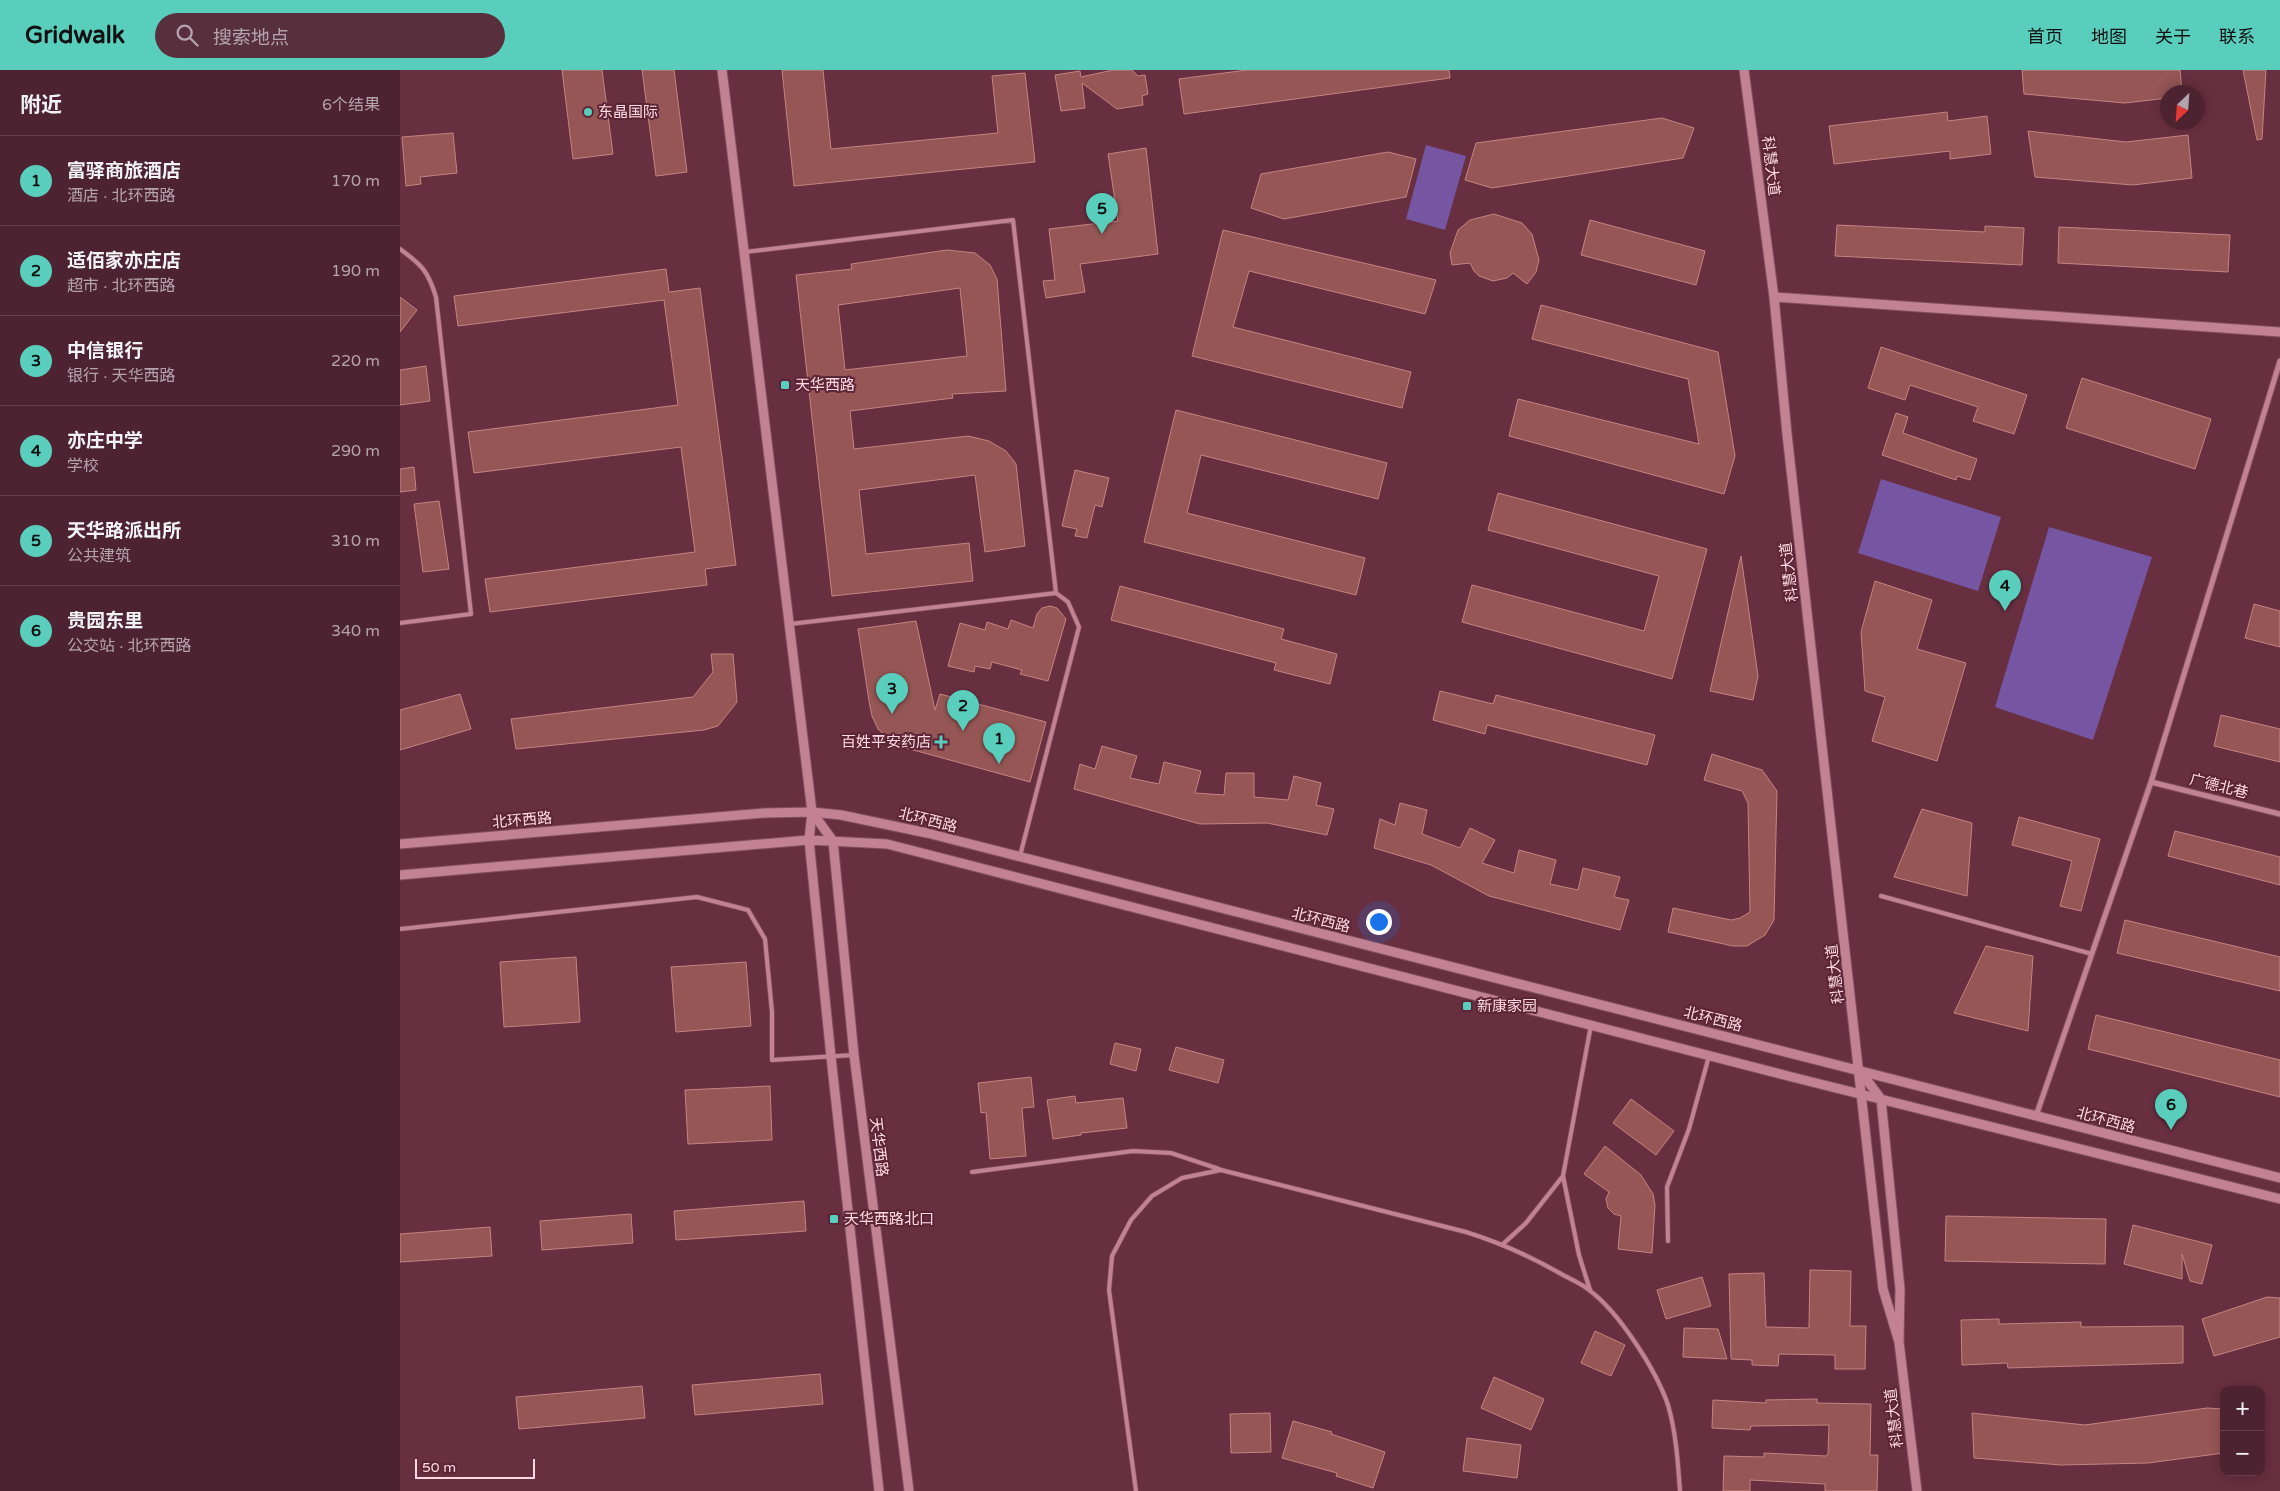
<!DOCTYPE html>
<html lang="zh">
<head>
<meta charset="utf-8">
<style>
  :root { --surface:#4e2331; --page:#582f3d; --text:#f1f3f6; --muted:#b3a4ab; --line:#65404d; --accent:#5acebc }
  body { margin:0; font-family:"Varela Round","Noto Sans SC",sans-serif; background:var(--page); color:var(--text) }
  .controls { position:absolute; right:15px; bottom:15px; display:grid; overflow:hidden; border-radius:10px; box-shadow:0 2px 12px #0003 }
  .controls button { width:45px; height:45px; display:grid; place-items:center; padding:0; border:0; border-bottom:1px solid var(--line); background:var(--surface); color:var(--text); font:25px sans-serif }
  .compass { position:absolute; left:1760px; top:15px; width:45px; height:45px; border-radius:50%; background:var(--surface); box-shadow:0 2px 12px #0003; rotate:205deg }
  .scale { position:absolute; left:15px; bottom:12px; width:120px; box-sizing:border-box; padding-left:5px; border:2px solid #fed9e2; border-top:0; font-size:14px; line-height:18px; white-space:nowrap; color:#fed9e2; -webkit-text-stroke:4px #5c2537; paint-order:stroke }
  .you { position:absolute; left:978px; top:851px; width:18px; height:18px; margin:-12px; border:4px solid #fff; border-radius:50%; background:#1a73e8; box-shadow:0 0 0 8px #1a73e833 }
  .badge { display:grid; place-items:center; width:32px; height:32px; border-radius:50%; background:var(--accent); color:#111; font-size:16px; font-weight:700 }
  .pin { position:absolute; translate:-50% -41px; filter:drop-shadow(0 1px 2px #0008) }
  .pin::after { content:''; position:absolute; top:26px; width:18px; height:15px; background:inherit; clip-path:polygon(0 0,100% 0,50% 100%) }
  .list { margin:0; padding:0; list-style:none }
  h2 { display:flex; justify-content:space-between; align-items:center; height:65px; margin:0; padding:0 20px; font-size:21px }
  h2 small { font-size:16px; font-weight:400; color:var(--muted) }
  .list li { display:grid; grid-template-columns:32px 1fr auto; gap:15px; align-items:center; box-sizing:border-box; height:90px; padding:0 20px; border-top:1px solid var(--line) }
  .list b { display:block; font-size:19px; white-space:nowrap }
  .list p { margin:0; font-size:16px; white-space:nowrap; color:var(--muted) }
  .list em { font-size:16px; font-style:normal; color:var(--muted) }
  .icon { flex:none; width:28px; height:28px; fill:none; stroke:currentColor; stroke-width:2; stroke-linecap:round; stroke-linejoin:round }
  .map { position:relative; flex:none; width:1880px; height:1421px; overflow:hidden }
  header { display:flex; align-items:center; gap:30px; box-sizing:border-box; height:70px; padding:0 25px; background:var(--accent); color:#111 }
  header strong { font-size:24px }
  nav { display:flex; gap:28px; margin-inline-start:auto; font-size:18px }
  .search { width:350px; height:45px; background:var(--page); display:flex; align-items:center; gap:12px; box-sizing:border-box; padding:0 18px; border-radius:28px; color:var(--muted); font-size:19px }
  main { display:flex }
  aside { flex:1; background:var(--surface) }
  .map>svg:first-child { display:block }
</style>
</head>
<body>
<header>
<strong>Gridwalk</strong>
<div class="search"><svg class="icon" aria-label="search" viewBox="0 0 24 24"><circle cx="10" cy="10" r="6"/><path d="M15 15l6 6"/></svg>搜索地点</div>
<nav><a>首页</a><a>地图</a><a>关于</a><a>联系</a></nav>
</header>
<main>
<aside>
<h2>附近<small>6个结果</small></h2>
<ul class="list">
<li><span class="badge">1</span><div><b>富驿商旅酒店</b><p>酒店 · 北环西路</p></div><em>170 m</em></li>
<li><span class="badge">2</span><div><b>适佰家亦庄店</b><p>超市 · 北环西路</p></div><em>190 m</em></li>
<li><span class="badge">3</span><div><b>中信银行</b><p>银行 · 天华西路</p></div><em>220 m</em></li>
<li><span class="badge">4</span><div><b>亦庄中学</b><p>学校</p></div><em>290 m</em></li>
<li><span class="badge">5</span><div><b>天华路派出所</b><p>公共建筑</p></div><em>310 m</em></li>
<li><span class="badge">6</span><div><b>贵园东里</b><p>公交站 · 北环西路</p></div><em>340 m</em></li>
</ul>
</aside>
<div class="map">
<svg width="1880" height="1421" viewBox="0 0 1880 1421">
  <rect width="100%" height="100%" fill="#682f41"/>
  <path fill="#7655a3" d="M1026,75L1066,86L1045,160L1006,149Z
    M1481,409L1601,447L1578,521L1458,483Z
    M1649,457L1752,487L1693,670L1595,637Z"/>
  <path fill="#955655" stroke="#c68481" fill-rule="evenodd" d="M162,0H202L213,84L173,89Z
    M242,0H274L287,102L256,106Z
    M382,0H423L431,79L598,63L592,6L625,3L635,92L394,116Z
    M713,0H732L738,6L745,5L748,24L742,26L743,35L717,39L682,13L685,38L661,41L655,5L680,1L681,7Z
    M847,0H1049L1050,8L784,44L779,9Z
    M1622,0H1780L1782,22H1768V28L1725,33L1624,24Z
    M1843,0H1866L1862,69L1857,70Z
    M1547,42L1548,51L1587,46L1591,84L1550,89V81L1434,94L1429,56Z
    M1262,48L1294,58L1283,88L1092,118L1065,110L1076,73Z
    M1628,61L1726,72L1788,65L1792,108L1733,115L1635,107Z
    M53,63L57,103L20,107L21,114L6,116L2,67Z
    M746,78L758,184L680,194L685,222L646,228L643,211L655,210L649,159L718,151L708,84Z
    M988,82L1016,89L1006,127L884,149L851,138L861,104Z
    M1094,144L1122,153L1132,164L1139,190L1136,202L1127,214L1113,203L1107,208L1093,211L1079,206L1074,201L1070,193L1052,195L1050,183L1058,160L1070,150Z
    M1190,150L1305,181L1296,215L1181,185Z
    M1437,155L1585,162V156L1624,158L1622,195L1435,186Z
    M1659,157L1830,165L1828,202L1658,193Z
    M823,160L1036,210L1025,244L849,201L833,257L1011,302L1002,338L792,286Z
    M547,180L575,183L590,195L597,209L606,321L552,324L553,328L450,341L454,379L568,366L589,371L606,381L616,394L625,476L585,482L575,405L459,420L466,484L569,473L573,511L432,526L396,205L452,199L451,194ZM560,218L567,286L445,300L438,235Z
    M266,199L269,222L300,218L336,495L305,499L307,515L90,542L85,509L295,482L281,377L74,403L68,362L278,335L264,230L58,256L54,226Z
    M0,227L17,240L0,262Z
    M1141,235L1318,282L1335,386L1324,424L1109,366L1118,329L1299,374L1288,309L1132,269Z
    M1481,277L1627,325L1614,364L1573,351L1578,337L1510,315L1505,330L1468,318Z
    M26,296L30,331L0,335V300Z
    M1682,308L1811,349L1795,399L1666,358Z
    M776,340L987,393L978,429L801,385L787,443L965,488L956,525L744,472Z
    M1496,343L1508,347L1503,363L1577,389L1570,410L1557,406L1556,410L1482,385Z
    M14,397L16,420L0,422V399Z
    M675,400L709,408L702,437L695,435L687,468L675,466L677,459L662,456Z
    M1098,423L1307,479L1272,609L1062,552L1072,515L1244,561L1259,506L1088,460Z
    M39,431L49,499L23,502L14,434Z
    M1341,486L1358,606L1353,630L1310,621Z
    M1475,511L1532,530L1517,579L1566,593L1537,691L1472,671L1485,627L1465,621L1461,562Z
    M720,516L884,559L881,569L937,584L930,614L874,600L876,593L711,550Z
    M1854,534L1880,541V577L1845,568Z
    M650,536L657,538L666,549L648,611L620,604L622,600L592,592L590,599L575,596L574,602L548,596L560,553L585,560L587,552L608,559L611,550L633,558L637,544L642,538Z
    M516,551L535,640L540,624L646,652L630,712L506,678L491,670L478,659L472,646L469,631L458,559Z
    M311,584H333L337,632L318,656L304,660L116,679L111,649L293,627L313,602Z
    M1040,621L1093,634L1096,625L1255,665L1247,695L1087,655L1085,664L1033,650Z
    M60,624L71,659L0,680V640Z
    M1821,645L1880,659V692L1814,676Z
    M702,676L737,686L730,708L759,714L764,692L801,701L795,723L824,725L826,703H854V727L888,730L894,706L921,713L916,735L934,739L927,765L867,753L800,754L674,719L680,694L695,699Z
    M1312,684L1362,700L1377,721L1374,850L1365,865L1347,876H1333L1268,862L1273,838L1331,850L1340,848L1350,842L1348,733L1342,721L1304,710Z
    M1000,733L1027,740L1022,764L1060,778L1070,758L1095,770L1082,793L1114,803L1119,780L1156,790L1150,814L1178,820L1183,798L1220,807L1214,827L1229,830L1220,860L1089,826L1031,795L974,778L980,749L995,755Z
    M1522,739L1572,753L1567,826L1494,807Z
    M1619,747L1700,769L1681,841L1660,836L1672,791L1612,775Z
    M1775,761L1880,787V815L1768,786Z
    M1725,850L1880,887V921L1717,883Z
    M1586,876L1633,886L1628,961L1554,943Z
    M176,887L180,952L104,957L100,892Z
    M346,892L351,956L276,962L271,897Z
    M1696,945L1880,990V1027L1688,979Z
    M715,973L741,979L736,1001L710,994Z
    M776,977L824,990L818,1013L769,1000Z
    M631,1007L634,1037L622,1038L626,1086L590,1089L586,1042L581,1043L578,1013Z
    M370,1016L372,1070L288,1074L285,1020Z
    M675,1026L676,1033L723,1028L727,1058L681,1063V1065L653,1069L647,1030Z
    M1231,1029L1274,1061L1256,1085L1213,1053Z
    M1205,1076L1241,1105L1253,1124L1255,1135L1252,1183L1218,1179L1221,1146L1214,1144L1208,1138L1206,1129L1209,1122L1184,1104Z
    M404,1131L406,1161L276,1170L274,1141Z
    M231,1144L233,1173L142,1180L140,1151Z
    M1546,1146L1706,1149L1705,1194L1545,1191Z
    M1733,1155L1812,1175L1802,1214L1790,1211L1782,1184V1209L1724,1194Z
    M90,1157L92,1186L0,1192V1164Z
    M1410,1200L1451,1201L1450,1256H1466L1465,1299H1435V1285L1379,1284L1378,1296L1352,1295V1290L1331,1289L1329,1204L1364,1203L1366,1257L1409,1258Z
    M1302,1207L1311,1236L1266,1249L1257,1220Z
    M1867,1227L1880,1228V1267L1814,1286L1802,1249Z
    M1599,1249V1254L1681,1252V1257L1783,1256V1293L1608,1298L1607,1293L1562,1295L1561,1250Z
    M1284,1258L1318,1259L1327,1289L1283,1287Z
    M1195,1261L1225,1275L1211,1306L1181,1293Z
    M420,1304L423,1334L295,1345L292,1315Z
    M1094,1307L1144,1329L1131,1360L1081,1338Z
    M242,1316L245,1348L119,1359L116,1327Z
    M1417,1329V1333L1471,1334L1470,1385H1478L1477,1421H1425V1414L1350,1410V1421H1323L1324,1386L1364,1387V1383L1426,1386L1428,1384L1429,1355L1351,1356L1350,1360L1312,1358L1313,1330L1366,1333V1330Z
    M1807,1338L1824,1339V1383L1748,1393L1661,1395L1574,1388L1572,1343L1685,1355Z
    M870,1343L871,1382L831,1383L830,1344Z
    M893,1351L932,1362L931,1364L985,1382L973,1418L936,1406L937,1403L882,1388Z
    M1067,1368L1121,1375L1117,1408L1063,1401Z"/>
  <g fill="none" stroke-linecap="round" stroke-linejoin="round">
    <defs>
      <path id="service" d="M0,179C22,195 28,201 36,227L71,544L0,553
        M345,182L613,150L656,523L668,532L679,557L620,786
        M390,554L656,523
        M1481,826L1692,884
        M0,859L297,827L348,840L365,869L372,942V990L454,985
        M572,1102L733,1081L771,1083L819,1099
        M1163,1106L1191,955
        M1268,1171L1267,1117L1289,1059L1309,986
        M1103,1174L1126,1153L1163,1106L1179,1185L1190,1220
        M736,1421L709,1220L712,1186L731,1150L752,1126L782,1108L821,1100L1066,1162C1101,1173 1132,1187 1163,1205C1172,1210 1182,1214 1189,1220C1219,1242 1256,1300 1268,1335C1276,1362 1278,1393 1280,1421"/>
      <path id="minor" d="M1751,712L1880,744
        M1636,1046L1751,712L1880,291"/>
      <path id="tertiary" d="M322,0L412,742L409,770L431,987L479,1421
        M1344,0L1374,227L1387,364L1483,1219L1499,1272
        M1374,227L1880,262
        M412,742L433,771L454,985L509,1421
        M0,774L365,743L412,742L441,745L527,763L1880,1108
        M0,805L409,770L487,774L1392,1007L1880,1129
        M1460,1001L1481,1029L1500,1219L1499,1272L1517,1421"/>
    </defs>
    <use href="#service" stroke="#805060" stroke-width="5.5"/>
    <use href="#minor" stroke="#805060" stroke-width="7"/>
    <use href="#tertiary" stroke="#805060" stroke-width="11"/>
    <use href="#service" stroke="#c28293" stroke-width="4"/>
    <use href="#minor" stroke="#c28293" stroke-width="5"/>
    <use href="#tertiary" stroke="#c28293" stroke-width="9"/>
  </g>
  <g fill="#5acebc" stroke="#5c2537" stroke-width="2">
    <circle cx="188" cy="42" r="5"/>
    <rect x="380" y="310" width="10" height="10" rx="2.5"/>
    <path d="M538.5 664.5h5v5h5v5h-5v5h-5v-5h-5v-5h5z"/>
    <rect x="1062" y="931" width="10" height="10" rx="2.5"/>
    <rect x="429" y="1144" width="10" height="10" rx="2.5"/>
  </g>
  <g text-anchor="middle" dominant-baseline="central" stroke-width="4" stroke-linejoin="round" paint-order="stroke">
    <g font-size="15" fill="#fed9e2" stroke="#5c2537" text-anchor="start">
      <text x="198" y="42">东晶国际</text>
      <text x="395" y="315">天华西路</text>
      <text x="531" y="672" text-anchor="end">百姓平安药店</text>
      <text x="1077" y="936">新康家园</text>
      <text x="444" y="1149">天华西路北口</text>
    </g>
    <g font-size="15" fill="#fed9e2" stroke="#5c2537">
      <text transform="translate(1371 96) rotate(83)">科慧大道</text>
      <text transform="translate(1389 502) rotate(-97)">科慧大道</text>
      <text transform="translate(1819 716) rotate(14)">广德北巷</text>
      <text transform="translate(122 750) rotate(-5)">北环西路</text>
      <text transform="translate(528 750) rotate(14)">北环西路</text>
      <text transform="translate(921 850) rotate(14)">北环西路</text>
      <text transform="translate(1435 904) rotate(-97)">科慧大道</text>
      <text transform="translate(1313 949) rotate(14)">北环西路</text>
      <text transform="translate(1706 1050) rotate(15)">北环西路</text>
      <text transform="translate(479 1077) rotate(83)">天华西路</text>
      <text transform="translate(1494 1348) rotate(-97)">科慧大道</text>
    </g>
  </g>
</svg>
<div class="controls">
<button>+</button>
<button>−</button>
</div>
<svg class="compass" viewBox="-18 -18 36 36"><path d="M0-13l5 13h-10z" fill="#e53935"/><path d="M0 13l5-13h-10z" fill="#b3a4ab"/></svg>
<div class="scale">50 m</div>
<div class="you"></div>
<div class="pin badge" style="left:599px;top:694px">1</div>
<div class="pin badge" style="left:563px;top:661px">2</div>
<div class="pin badge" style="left:492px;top:644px">3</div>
<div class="pin badge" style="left:1605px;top:541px">4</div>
<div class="pin badge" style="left:702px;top:164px">5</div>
<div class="pin badge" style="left:1771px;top:1060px">6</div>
</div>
</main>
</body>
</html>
